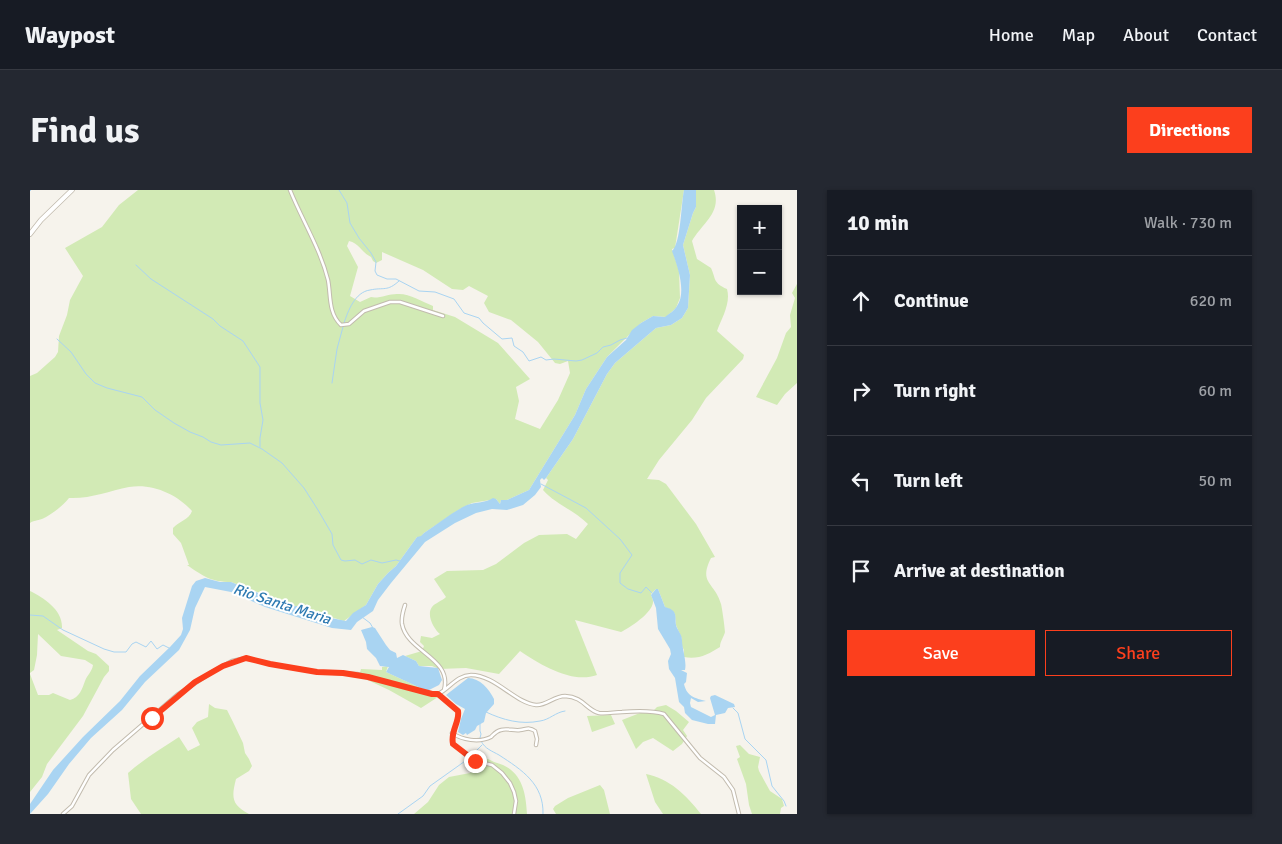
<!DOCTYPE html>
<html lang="en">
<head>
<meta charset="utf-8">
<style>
  :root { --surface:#171b24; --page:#242831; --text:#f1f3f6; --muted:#9ea1a6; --line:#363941; --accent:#fc3f1d }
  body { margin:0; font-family:Signika,sans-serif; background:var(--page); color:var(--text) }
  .controls { position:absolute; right:15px; top:15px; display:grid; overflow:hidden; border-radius:0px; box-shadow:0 1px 4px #0004 }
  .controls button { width:45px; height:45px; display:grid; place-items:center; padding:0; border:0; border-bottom:1px solid var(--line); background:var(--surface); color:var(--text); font:25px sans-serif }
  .stop { position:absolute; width:15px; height:15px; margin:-11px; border:4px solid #fc3f1d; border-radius:50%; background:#fff }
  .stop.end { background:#fc3f1d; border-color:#fff; box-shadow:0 1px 5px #0008 }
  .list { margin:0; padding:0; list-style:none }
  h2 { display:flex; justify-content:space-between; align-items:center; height:65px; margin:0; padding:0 20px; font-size:21px }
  h2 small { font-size:16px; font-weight:400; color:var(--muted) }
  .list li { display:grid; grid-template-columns:32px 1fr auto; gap:15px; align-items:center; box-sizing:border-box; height:90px; padding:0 20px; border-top:1px solid var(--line) }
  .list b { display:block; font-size:19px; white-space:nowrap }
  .list em { font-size:16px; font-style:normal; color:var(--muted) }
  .actions { display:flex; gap:10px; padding:15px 20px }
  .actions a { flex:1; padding:11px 0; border:1px solid var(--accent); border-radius:0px; text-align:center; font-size:18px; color:var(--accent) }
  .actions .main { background:var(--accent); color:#fff }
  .icon { flex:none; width:28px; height:28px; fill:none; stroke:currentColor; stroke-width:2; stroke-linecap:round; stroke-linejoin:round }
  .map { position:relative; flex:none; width:767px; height:624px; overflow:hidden; border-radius:0px }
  header { display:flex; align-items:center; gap:30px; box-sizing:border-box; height:70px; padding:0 25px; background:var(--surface); border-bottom:1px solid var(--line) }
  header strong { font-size:24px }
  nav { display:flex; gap:28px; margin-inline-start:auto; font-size:18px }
  .intro { display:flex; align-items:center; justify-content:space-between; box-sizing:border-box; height:120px; padding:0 30px }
  h1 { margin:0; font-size:35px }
  .button { padding:12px 22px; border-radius:0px; background:var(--accent); color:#fff; font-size:18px; font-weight:700 }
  main { display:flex; gap:30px; padding:0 30px }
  aside { flex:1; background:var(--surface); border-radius:0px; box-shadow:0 1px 4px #0004 }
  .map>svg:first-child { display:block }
</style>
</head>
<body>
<header>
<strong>Waypost</strong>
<nav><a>Home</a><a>Map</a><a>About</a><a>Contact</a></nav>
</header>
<div class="intro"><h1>Find us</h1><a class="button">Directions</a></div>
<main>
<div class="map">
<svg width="767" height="624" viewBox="0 0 767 624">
  <rect width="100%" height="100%" fill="#f6f3ec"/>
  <path fill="#d2eab5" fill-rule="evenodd" d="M108,0H654L645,58L642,59L649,81L650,108L646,118L636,127L623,126L611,133L577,167L556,199L545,225L499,300L477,310H471L470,314L466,309L442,313L430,319L394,343L391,347H387L366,376L358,383L348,394L336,415L314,431L277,420L271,416H264L201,392C181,392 173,386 157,375H159L151,353L143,344V338C149,331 159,330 162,321C147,304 122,293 99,297C79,301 60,309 39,308C33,316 21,325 12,329C7,331 4,330 0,333V186L7,183L25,167L28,162L29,146L37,125L40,110L53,86L35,58L72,37L89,15ZM319,51C329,53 331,62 341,67L343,71L346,73L352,70V62L393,80L422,99L433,100L439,96L458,106L454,113L459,122L481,130L508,152L525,173L530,174L538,171L540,183L528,210L510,239L485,229L489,211L486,197L500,189L468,153L425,127L403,120V116C393,112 380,104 369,104C360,103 349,109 341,107L330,112L320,106L328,77L317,56Z
    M666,0H684C692,23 672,33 662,51L667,69L681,78C686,89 683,93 697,99C701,113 692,128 687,141L714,165L713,169L676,208L662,230L629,270L617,289L629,290L636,294L666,334L685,367L681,368C668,394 685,392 691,414C692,417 695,439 695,442C694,447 690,451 690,457C679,464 668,470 654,467V460L651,454L652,449L646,435L645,424L635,417L628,399H626L621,404C621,406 623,409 623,411C624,422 599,438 591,442L545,430L567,485C542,494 511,475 490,461L469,484L436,478L409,479L402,476H389L386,471L375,466L392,461L394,456L390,452L391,446L402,448L410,444C404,439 396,425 402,417C405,413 412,411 416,407L404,389L417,381L453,380L466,374L494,353L509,345L537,344L546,349L558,334C544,320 525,314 513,300L518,290L516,288L543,249L577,184L585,173L626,138L641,135L652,128L658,118L660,85L653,55L663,23L666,17Z
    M767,94V193L755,204L747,215L726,207L747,168L756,143L761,137L760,125L765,108L762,103Z
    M0,401C14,408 33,420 32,438L27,440L58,461L66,464L79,476V481L74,487L53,526L17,574L12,587L0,602V484L8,505H19L23,503L40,510C50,507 52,499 55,491C57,485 62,482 63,475L55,470L31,466L8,444L7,465L4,480L0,483Z
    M358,476L356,482L395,500L410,504L408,507L391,518L359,500L329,486L331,479L352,480V477Z
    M179,514L185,518L197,520L203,532L213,553L215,563L219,569L222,576L219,581L206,589C201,608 202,615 219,624H111L101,609L98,583C114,569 132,558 149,547L158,561L170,555L162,538L167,532L178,527Z
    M636,515L646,521L659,532L653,540L657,546L652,554L643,561L623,548L613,552L606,559L592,530L610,523H621L627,517Z
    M581,525L585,534L562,542L557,526Z
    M710,555L719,564L730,567L728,577L729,581L740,601L752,609L754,616L751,618L750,624H722L719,615L716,594L707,569L710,567L706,556Z
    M458,569C463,572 468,573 473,575C493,584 496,605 497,624H384L398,612L409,595L419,587L440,583L451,572Z
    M616,584C639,588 657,606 671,624H633L625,612Z
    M570,595L574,600L580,624H526L523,619L525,616L538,608Z"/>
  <path fill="#a9d4f2" d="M654,0H666V17L663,23L653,55L660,85L658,118L652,128L641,135L626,138L585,173L577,184L543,249L516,288L514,290L512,288L510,290L511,297L505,305L493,315L477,320L462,319L446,323L425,333L395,352L361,393L348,410L343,421L327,432L321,440L302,438L235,417L201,402L175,397L165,418L160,440L149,460L115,492L92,520L61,548L39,574L18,604L0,624V614L23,580L53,547L90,511L110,486L140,457L151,445L153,439L152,428L162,396L166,391L175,388L190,392H201L236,406L264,416H271L277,420L301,428L316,431L323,423L336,415L348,394L358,383L366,376L387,347L391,346L394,343C408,334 422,322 437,315C446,312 456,313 463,308L466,309L470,314L471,310H477L499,300L545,225L556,199L577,167L596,150L602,140L611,133L623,126L635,127C639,124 645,120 647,116C657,102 647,75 642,61C651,53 651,14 654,0Z
    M626,399H628L635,417C637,418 640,418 642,420C647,423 645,430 646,435C647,440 652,444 652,450C652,458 657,472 655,480H651L657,483L656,492L654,494C657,507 665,508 676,511L668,512L661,508L660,513L661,517L681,527L685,525L680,508L681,506L685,505L704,514L705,517L698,518L695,523L686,525L685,534H678L662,530L655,523L654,517L649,512L645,488L639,479L638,471L641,464L640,459L628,439L626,418L621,405Z
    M342,437L345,438L356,455L360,460L366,463L367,468L373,465L386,471L389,476L408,478L412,490L409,495L397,501L356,482L359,477L350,476L346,468L337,459L336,452L331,440Z
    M438,488C450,488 459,499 464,509V514L456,523L454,532L447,536L445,540L437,545L436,543L433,545L428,542L431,529L435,519L426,514L416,505Z"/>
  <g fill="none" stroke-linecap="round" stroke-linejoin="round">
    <path stroke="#a9d4f2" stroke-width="1" d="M309,0L317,13L320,33L329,48L341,63L346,72L345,81L347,85L357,89H366L389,101L405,102L424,109L434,123L449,128L453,133L472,149L482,148L484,156L493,162L499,171L511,167L516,170L524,169L546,171L552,170L567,163L573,157L581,155L590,150L597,148
      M0,1L1,0
      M106,75L121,89L183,129L190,136L213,151L230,177V213L233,230L230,248V257
      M314,133C318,121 325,102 340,100C354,97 357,102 369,91
      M27,149L41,162L56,184L65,193L77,198L112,207L125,220L144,233L160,242L173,247L181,252L191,255L220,253L232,259L252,273L274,298L288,320L302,344L303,355L311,370L315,371L325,370L332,374L341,370L352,373L366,370L370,371
      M302,193L307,159L313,137
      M511,294L556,318L590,349L602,365L590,383V393L598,399L611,403L616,397L622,403
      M0,425L13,426L33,440L74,459L84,462H96L102,454L106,452L116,457L121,451L127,459L133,455L141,459
      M332,427L340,433L343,438
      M703,518L708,523L715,549L736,570L742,596L754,611L756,616
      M456,522C473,530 491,535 510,531C519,530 526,522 535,521
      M450,548L451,544L450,541V532
      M451,551C455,559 462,561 469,565C492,580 514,594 513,624
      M442,565L452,555
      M368,624L393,606L400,596L438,569"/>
    <defs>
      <path id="minor" d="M260,0C272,30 290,58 298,90C301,105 298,123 311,135L319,134L334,121L360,112H370L413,126
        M375,415C373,421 371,427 372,434C377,462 423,468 414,500
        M408,504C419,499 427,485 441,485C465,485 485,513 506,515C516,516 524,506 535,506C554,507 556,520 569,523C576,524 585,522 592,522C605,521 621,520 634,524L670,568L694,587L703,600L709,624
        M422,543C432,550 449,553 461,547C464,544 466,541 471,540C477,538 484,541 490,540C497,539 499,537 505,541L507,549L506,555
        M33,624L42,616L59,585L83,560L147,505L182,482L202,471L216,468L240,474L287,482L327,484L402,504H408L428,521C430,532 420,541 423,554L445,571L462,575L472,583L480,593L484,602L486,611L484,624"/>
      <path id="tertiary" d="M0,44L11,30L42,0"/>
    </defs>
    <use href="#minor" stroke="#c2bbae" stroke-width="4.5"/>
    <use href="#tertiary" stroke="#c2bbae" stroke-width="5.5"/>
    <use href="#minor" stroke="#fff" stroke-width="2.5"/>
    <use href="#tertiary" stroke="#fff" stroke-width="4"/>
  </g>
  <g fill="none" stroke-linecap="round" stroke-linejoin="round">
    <path stroke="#fc3f1d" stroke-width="6" d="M122,528L165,492L193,476L216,468L240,474L287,482L313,483L338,487L402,504H408L428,521C430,532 420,541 423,554L445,571"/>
  </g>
  <g text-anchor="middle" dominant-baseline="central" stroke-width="4" stroke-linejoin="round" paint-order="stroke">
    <g font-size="15" font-style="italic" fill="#2e7ab2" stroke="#fff">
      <text transform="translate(252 414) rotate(18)">Rio Santa Maria</text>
    </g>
  </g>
</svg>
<div class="controls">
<button>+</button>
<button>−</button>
</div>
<div class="stop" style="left:122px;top:528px"></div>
<div class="stop end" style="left:445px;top:571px"></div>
</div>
<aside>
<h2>10 min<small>Walk · 730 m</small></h2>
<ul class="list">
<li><svg class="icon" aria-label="ahead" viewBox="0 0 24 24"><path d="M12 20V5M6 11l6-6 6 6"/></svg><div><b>Continue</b></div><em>620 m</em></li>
<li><svg class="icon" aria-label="right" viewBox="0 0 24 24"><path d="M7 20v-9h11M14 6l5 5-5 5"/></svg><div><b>Turn right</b></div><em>60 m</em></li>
<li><svg class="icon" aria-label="left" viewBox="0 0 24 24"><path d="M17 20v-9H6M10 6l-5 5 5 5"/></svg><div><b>Turn left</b></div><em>50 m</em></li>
<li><svg class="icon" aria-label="arrive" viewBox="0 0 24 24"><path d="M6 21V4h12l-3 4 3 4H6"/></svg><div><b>Arrive at destination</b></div></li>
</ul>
<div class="actions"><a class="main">Save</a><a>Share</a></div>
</aside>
</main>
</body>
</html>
